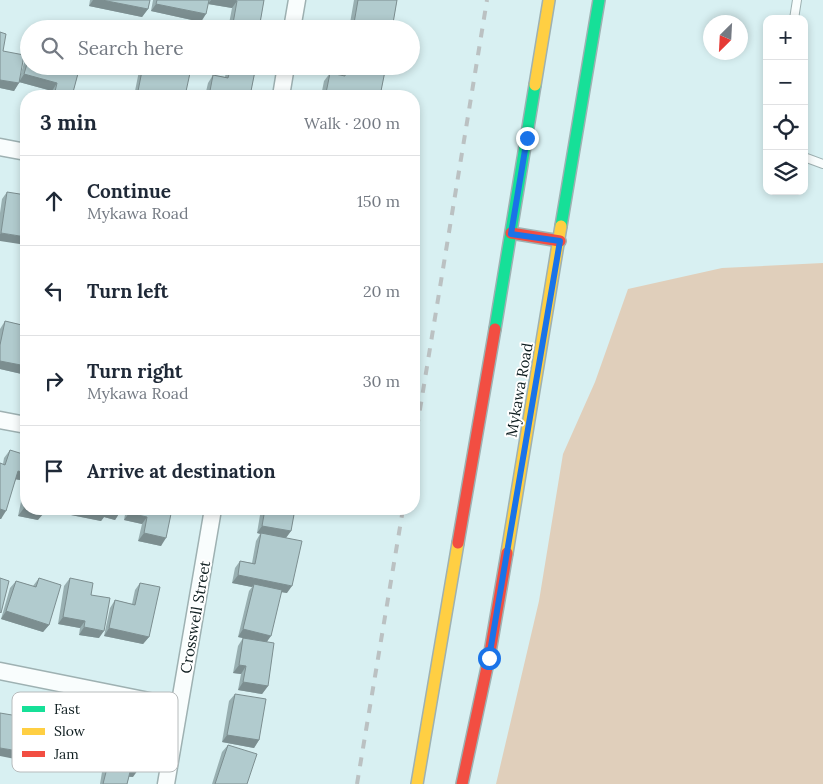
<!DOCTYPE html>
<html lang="en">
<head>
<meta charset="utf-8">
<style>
  :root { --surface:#fff; --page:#f2f2f3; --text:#1f2937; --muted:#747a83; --line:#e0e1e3 }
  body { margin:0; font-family:Lora,serif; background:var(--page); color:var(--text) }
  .controls { position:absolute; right:15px; top:15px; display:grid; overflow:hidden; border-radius:10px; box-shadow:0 2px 8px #0003 }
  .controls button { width:45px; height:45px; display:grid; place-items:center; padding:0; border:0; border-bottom:1px solid var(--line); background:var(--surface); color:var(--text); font:25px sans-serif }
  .compass { position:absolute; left:703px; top:15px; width:45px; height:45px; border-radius:50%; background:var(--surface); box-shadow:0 2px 8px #0003; rotate:204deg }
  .stop { position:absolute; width:15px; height:15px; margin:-11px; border:4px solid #1a73e8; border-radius:50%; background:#fff }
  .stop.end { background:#1a73e8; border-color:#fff; box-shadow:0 1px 5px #0008 }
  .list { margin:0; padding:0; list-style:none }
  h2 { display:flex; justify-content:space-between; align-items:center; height:65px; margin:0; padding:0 20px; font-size:21px }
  h2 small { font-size:16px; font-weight:400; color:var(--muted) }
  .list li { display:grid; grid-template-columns:32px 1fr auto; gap:15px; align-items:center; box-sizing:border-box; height:90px; padding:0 20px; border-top:1px solid var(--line) }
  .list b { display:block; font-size:19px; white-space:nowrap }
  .list p { margin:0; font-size:16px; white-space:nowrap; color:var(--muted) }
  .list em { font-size:16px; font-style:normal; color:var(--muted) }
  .icon { flex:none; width:28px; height:28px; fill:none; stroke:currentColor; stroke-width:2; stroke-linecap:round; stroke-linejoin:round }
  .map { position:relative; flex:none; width:823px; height:784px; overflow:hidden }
  .search { position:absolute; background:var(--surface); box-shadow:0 2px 8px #0003; left:20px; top:20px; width:400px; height:55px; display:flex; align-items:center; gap:12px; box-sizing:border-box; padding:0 18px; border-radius:28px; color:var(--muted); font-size:19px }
  .panel { position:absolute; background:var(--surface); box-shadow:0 2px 8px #0003; left:20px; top:90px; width:400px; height:425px; border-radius:20px }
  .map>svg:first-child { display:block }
</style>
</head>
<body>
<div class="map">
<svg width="823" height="784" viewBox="0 0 823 784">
  <rect width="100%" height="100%" fill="#d8f0f2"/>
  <path fill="#e0cfbb" d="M823,263V784H496L539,601L563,454L595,382L628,289L722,268Z"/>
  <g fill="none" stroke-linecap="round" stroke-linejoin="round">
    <defs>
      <path id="lane" d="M794,19L797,0
        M804,157L823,164"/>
      <path id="street" d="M292,29L297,0
        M281,96L286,66
        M0,147L26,152
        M0,420L26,425
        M0,671L179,707
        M166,784L213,509"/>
      <path id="fast" d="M561,226L599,0
        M495,329L535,85"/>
      <path id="slow" d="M535,85L549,0
        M507,553L561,226
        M417,784L458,543"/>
      <path id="jam" d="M511,233L560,241
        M458,543L495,329
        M462,784L489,658L507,553"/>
    </defs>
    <use href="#lane" stroke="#9eb1b2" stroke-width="10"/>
    <use href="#street" stroke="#9eb1b2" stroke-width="19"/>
    <use href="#fast" stroke="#9eb1b2" stroke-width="14"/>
    <use href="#slow" stroke="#9eb1b2" stroke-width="14"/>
    <use href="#jam" stroke="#9eb1b2" stroke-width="14"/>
    <use href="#lane" stroke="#f9fdfd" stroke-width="8"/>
    <use href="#street" stroke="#f9fdfd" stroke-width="16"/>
    <use href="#fast" stroke="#16e098" stroke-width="11"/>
    <use href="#slow" stroke="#ffcf43" stroke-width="11"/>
    <use href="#jam" stroke="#f24e42" stroke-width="11"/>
    <path stroke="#bbc1c2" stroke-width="4" stroke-dasharray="9 9" stroke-linecap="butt" d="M414,446L487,0
      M357,784L403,509"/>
  </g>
  <path fill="#98afb1" d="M90,0H150L148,9L142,17L89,6Z
    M153,0H209L201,22L151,11Z
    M209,0H264L259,29H228L232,8L208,4Z
    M354,0H397L392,29H349Z
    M0,32L3,51L20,77L27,52L29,49V66H80L72,96H51L52,91L19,82L14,91L0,88Z
    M140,66H178L177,70L185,96H134Z
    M227,66H256L250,96H205L208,83L213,75L225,77Z
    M343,66H386L380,96H321L324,81L330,73L341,76Z
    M7,192L0,241V213L2,199Z
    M5,321L26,326V375L0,369V329Z
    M10,450L20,480L16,479L1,519H0V463L3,464L4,458Z
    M26,478V509L38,520L18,516Z
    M72,509H121L120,512L115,520L104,517L101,521L71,515Z
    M126,509H172L161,546L138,541L142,524L124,520Z
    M261,509H305L301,514L294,513L291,531L286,538L287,593L281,592L267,642L268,686L262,694L238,690L241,674L233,673L238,646L243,638L238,637L249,591L252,587L232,583L235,568L240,561L252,563L256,541L260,534L257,533Z
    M39,578L49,625L43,632L1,619L10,588L16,581L33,586Z
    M70,578L91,595L99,638L79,635L80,628L58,624L64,586Z
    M140,583L149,637L143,644L104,636L110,608L115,600L132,604L135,590Z
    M235,694L259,740L254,748L222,742L229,701Z
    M45,723L79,762L73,770L32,758L40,731Z
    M97,729L133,777H129L127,784H100L102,772L86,768L92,737Z
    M228,745L247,784H212L222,752Z"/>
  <path fill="#7c8e90" d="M93,0H102L148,9L142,17L89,6Z
    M211,0H234L237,1L232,8L208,4Z
    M156,4L206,14L201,22L151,11Z
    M24,74L57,83L52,91L19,82Z
    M0,80L19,83L14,91L0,88Z
    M326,93L343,96H324Z
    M1,233L26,237V245L0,241V234Z
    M0,361L26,366V375L0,369Z
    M18,471L25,473L20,480L13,479Z
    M24,508L44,513L38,520L18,516Z
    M0,509L6,511L1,519H0Z
    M75,509H107L120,512L115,520L104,517L101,521L71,515Z
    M293,509H305L301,514L290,512Z
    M129,513L147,517L142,524L124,520Z
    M262,526L291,531L285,539L257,533Z
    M144,533L166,538L161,546L138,541Z
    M238,575L292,586L287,593L253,587L254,584L252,587L232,583Z
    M6,611L49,625L43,632L1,619Z
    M63,617L85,621L80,628L58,624Z
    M84,627L104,631L99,638L79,635Z
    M109,628L149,637L143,644L104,636Z
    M243,629L271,636L266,643L238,637Z
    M239,665L246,666L241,674L233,673Z
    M243,682L268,686L262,694L238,690Z
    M227,735L259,740L254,748L222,742Z
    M0,748L31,753L25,761L0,756Z
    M38,751L79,762L73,770L32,758Z
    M91,761L108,764L102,772L86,768Z
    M131,768L138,770L133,777L125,776Z"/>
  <path fill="#b1cbce" stroke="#7c8e90" d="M102,0H150L148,9Z
    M157,0H209L206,14L156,4Z
    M234,0H264L259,29H232L237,1Z
    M358,0H397L392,29H353Z
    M0,32L6,34L3,51L24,55L19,83L0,80Z
    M29,57V66H80L72,96H54L57,83L24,74Z
    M143,66H178L177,70L190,73L185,96H137Z
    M231,66H256L250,96H209L213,75L228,78Z
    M347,66H386L380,96H343L326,93L330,73L345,76Z
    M7,192L26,195V237L1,233Z
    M5,321L26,326V366L0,361V345Z
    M10,450L26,455V468L25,473L18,471L6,511L0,509V463L5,465Z
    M26,496V509H44V513L24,508Z
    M83,509H121L120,512L107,509V514Z
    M130,509H172L166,538L144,533L147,517L129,513Z
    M265,509H295L291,531L262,526Z
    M261,533L302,541L292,586L238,575L240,561L255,564Z
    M0,578L9,581L1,613L0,612Z
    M39,578L61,585L49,625L6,611L16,581L36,587Z
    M70,578L93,583L91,595L110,598L104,631L84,627L85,621L63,617Z
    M140,583L160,587L149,637L109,628L115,600L135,605Z
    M254,584L282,590L271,636L243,629Z
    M243,638L274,643L268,686L243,682L246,666L239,665Z
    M235,694L266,699L259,740L227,735Z
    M0,713L36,719L31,753L0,748Z
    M97,729L145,739L138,770L131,768L127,784H103L108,764L91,761Z
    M228,745L257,754L247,784H215Z"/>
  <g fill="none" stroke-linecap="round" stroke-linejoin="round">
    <path stroke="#1a73e8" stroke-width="6" d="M489,658L560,241L511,234L527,138"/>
  </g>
  <g text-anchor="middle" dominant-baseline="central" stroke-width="4" stroke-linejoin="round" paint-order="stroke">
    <g font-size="15" fill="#0e1d1f" stroke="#fff">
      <text transform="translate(519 390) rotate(-80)">Mykawa Road</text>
      <text transform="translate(195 617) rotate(-80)">Crosswell Street</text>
    </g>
  </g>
  <rect x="12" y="692" width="166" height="80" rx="8" fill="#fff" stroke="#b7bbbc" stroke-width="1"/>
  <rect x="22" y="706" width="23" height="6" fill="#16e098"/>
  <rect x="22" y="728" width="23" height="7" fill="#ffcf43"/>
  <rect x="22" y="751" width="23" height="6" fill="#f24e42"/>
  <g font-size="14" fill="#0e1d1f">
    <text x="54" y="714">Fast</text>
    <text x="54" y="736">Slow</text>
    <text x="54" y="759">Jam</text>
  </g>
</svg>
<div class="controls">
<button>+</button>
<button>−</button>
<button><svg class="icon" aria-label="locate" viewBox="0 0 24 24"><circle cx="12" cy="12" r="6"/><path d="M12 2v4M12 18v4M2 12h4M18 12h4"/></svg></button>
<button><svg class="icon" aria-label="layers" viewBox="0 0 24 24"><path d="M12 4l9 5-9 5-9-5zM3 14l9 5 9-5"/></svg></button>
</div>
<svg class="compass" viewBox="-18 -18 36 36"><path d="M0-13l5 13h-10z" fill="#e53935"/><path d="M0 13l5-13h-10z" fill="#747a83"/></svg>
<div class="stop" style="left:489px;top:658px"></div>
<div class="stop end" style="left:527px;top:138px"></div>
<div class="search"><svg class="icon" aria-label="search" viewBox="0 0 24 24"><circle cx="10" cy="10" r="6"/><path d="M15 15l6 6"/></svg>Search here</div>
<section class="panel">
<h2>3 min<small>Walk · 200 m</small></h2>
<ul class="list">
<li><svg class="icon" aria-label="ahead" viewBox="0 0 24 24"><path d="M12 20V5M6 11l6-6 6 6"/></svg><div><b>Continue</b><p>Mykawa Road</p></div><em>150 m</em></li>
<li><svg class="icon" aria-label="left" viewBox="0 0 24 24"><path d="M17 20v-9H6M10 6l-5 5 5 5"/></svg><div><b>Turn left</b></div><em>20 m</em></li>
<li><svg class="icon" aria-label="right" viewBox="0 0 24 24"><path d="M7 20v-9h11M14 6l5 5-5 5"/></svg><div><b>Turn right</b><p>Mykawa Road</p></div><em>30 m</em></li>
<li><svg class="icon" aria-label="arrive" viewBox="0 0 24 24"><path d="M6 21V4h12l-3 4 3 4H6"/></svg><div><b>Arrive at destination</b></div></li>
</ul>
</section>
</div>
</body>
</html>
